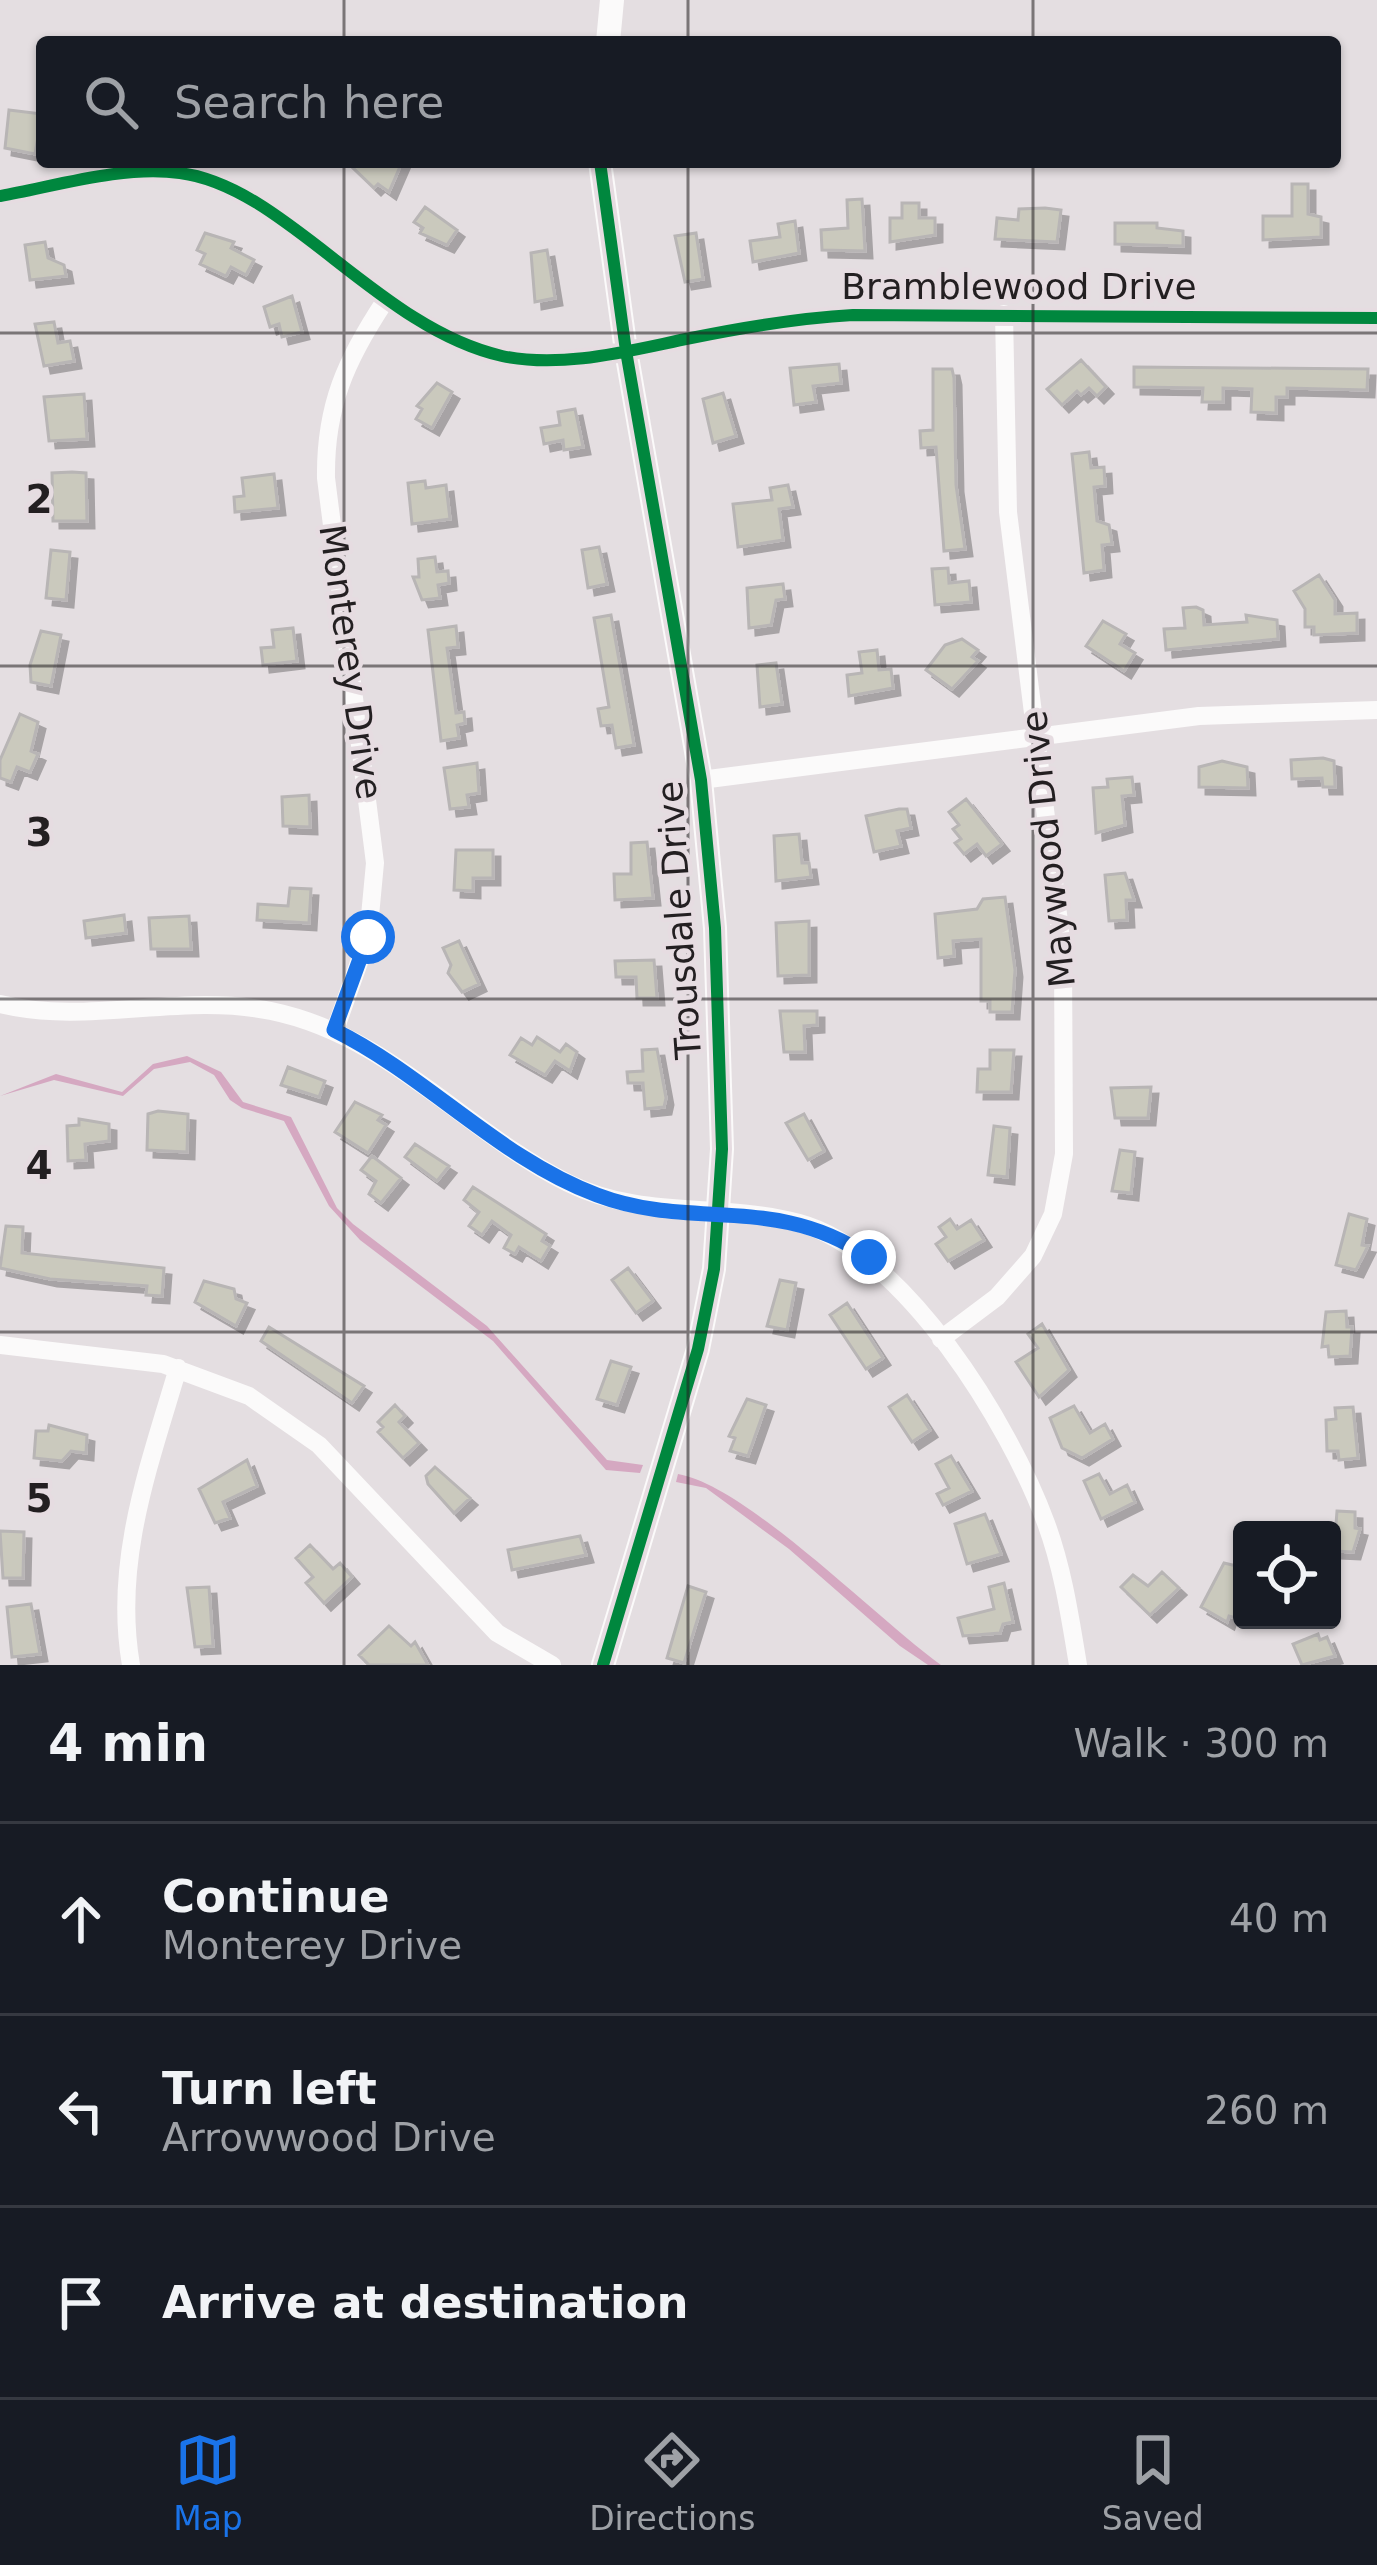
<!DOCTYPE html>
<html lang="en">
<head>
<meta charset="utf-8">
<style>
  :root { --surface:#171b24; --page:#20242c; --text:#f1f3f6; --muted:#9ea1a6; --line:#363941; --accent:#1a73e8 }
  body { margin:0; font-family:"DejaVu Sans",sans-serif; background:var(--page); color:var(--text) }
  .controls { position:absolute; right:36px; bottom:36px; display:grid; overflow:hidden; border-radius:12px; box-shadow:0 3px 9px #0004 }
  .controls button { width:108px; height:108px; display:grid; place-items:center; padding:0; border:0; border-bottom:3px solid var(--line); background:var(--surface); color:var(--text); font:60px sans-serif }
  .stop { position:absolute; width:36px; height:36px; margin:-27px; border:9px solid #1a73e8; border-radius:50%; background:#fff }
  .stop.end { background:#1a73e8; border-color:#fff; box-shadow:0 3px 12px #0008 }
  .list { margin:0; padding:0; list-style:none }
  h2 { display:flex; justify-content:space-between; align-items:center; height:156px; margin:0; padding:0 48px; font-size:51px }
  h2 small { font-size:39px; font-weight:400; color:var(--muted) }
  .list li { display:grid; grid-template-columns:78px 1fr auto; gap:36px; align-items:center; box-sizing:border-box; height:192px; padding:0 48px; border-top:3px solid var(--line) }
  .list b { display:block; font-size:45px; white-space:nowrap }
  .list p { margin:0; font-size:39px; white-space:nowrap; color:var(--muted) }
  .list em { font-size:39px; font-style:normal; color:var(--muted) }
  .icon { flex:none; width:66px; height:66px; fill:none; stroke:currentColor; stroke-width:2; stroke-linecap:round; stroke-linejoin:round }
  .map { position:relative; flex:none; width:1377px; height:1665px; overflow:hidden }
  .search { position:absolute; background:var(--surface); box-shadow:0 3px 9px #0004; left:36px; right:36px; top:36px; height:132px; display:flex; align-items:center; gap:30px; box-sizing:border-box; padding:0 42px; border-radius:12px; color:var(--muted); font-size:45px }
  .sheet { height:732px; background:var(--surface) }
  nav { display:flex; justify-content:space-around; align-items:center; box-sizing:border-box; height:168px; border-top:3px solid var(--line); background:var(--surface); font-size:33px; color:var(--muted) }
  nav a { display:grid; justify-items:center; gap:6px }
  nav .on { color:var(--accent) }
  .map>svg:first-child { display:block }
</style>
</head>
<body>
<div class="map">
<svg width="1377" height="1665" viewBox="0 0 1377 1665">
  <defs>
    <filter id="shadow"><feDropShadow dx="7" dy="7" stdDeviation="0" flood-color="#0004"/></filter>
  </defs>
  <rect width="100%" height="100%" fill="#e4dee1"/>
  <path fill="#d5a8c1" d="M187,1056L221,1072L243,1102L291,1117L337,1208L353,1224L487,1326L607,1460L643,1465L640,1473L606,1470L493,1341L360,1240L329,1206L284,1121L242,1108L230,1100L214,1075L190,1062L154,1069L123,1096L54,1080L0,1096L56,1074L122,1092L153,1064Z
    M678,1474C747,1486 877,1619 941,1665H928L900,1646L789,1549L706,1488L676,1482Z"/>
  <path fill="#cac9bd" stroke="#b8b5b5" stroke-width="3" filter="url(#shadow)" d="M9,110L42,114L35,154L5,148Z
    M347,162H402L389,192L378,184L374,188Z
    M1292,184H1308V214L1321,217V237L1263,240V216H1292Z
    M862,199L865,251L822,250L821,230L848,228L847,200Z
    M902,203H919V218H935V235L890,242V218H902Z
    M425,207L457,230L447,245L420,233L423,228L414,222Z
    M1045,208L1061,210L1057,242L995,239L997,218L1018,220L1019,209Z
    M795,221L799,253L753,262L750,241L780,237L778,224Z
    M1115,223H1157V228L1183,231V246L1115,244Z
    M205,233L234,242L231,248L254,260L246,275L231,267L226,276L200,264L205,254L197,250Z
    M696,233L703,279L685,282L675,236Z
    M45,242L48,258L64,265L66,276L30,280L25,245Z
    M547,250L555,298L535,302L531,253Z
    M292,296L302,332L282,337L279,324L270,327L264,307Z
    M54,322L58,343L70,341L74,361L44,366L35,324Z
    M1081,360L1106,387L1097,396L1089,388L1081,395L1077,391L1062,405L1047,389Z
    M839,364L841,383L813,386L816,402L794,405L790,368Z
    M1134,367L1368,369L1367,390L1287,388V397H1276V413L1251,412L1252,389L1223,388V402H1202L1203,388L1134,387Z
    M933,369H952L954,378L956,485L965,549L944,551L936,447L921,448L920,431L933,430Z
    M437,383L452,392L432,428L416,419L422,409L417,406Z
    M723,393L736,436L713,443L703,399Z
    M84,394L87,439L49,441L44,397Z
    M575,409L583,447L564,450L563,440L544,444L541,428L560,425L558,412Z
    M1089,452L1091,468L1104,467L1105,486L1094,487L1097,521L1109,525L1112,544L1102,545L1104,570L1084,573L1072,454Z
    M72,472L86,473L87,521H53L52,473Z
    M274,474L278,508L235,512L234,497L244,496L242,478Z
    M425,481L426,488L446,485L450,519L412,524L408,483Z
    M788,485L793,507L779,509L783,540L738,547L733,504L772,500L770,488Z
    M599,547L607,584L588,588L582,550Z
    M51,550L70,552L66,600L46,598Z
    M435,557L437,572L448,571L449,583L438,585L440,598L422,600L413,577H419L418,559Z
    M948,568L949,583L969,581L971,602L935,605L932,569Z
    M1319,575L1335,600V614L1357,613V633L1314,635V627H1305V609L1294,591Z
    M783,584L785,599L776,600L771,625L749,628L747,588Z
    M1196,607L1203,610L1204,625L1247,622L1246,615L1277,620L1278,639L1166,650L1164,629L1185,628L1183,608Z
    M611,615L634,745L616,748L612,725L601,726L598,709L609,707L594,618Z
    M1103,621L1126,634L1120,644L1135,653L1124,671L1086,646Z
    M456,626L458,647L447,648L456,713L464,712L465,723L457,725L459,738L441,741L428,630Z
    M293,628L297,661L263,665L261,648L274,647L272,630Z
    M41,631L61,635L51,686L31,682L30,665Z
    M962,639L978,650L972,657L978,661L952,689L926,670L945,645Z
    M877,650L879,670L891,669L893,688L849,696L847,675L862,673L859,652Z
    M776,663L782,704L760,707L757,665Z
    M20,714L38,722L31,751L38,754L30,772L17,767L11,782L0,778V760Z
    M1323,758L1334,761L1335,787H1323L1322,778L1292,779L1291,760Z
    M1222,761L1247,767L1248,788L1199,787V767Z
    M477,763L479,793L467,795L469,807L450,809L444,768Z
    M1132,777L1134,795L1122,796L1125,825L1096,833L1093,788L1108,787L1107,779Z
    M309,795L310,827L283,826L282,797Z
    M966,799L1002,844L986,856L977,844L964,854L955,843L961,839L953,829L959,825L949,812Z
    M899,809H907L911,828L897,831L901,846L874,852L866,816Z
    M799,834L802,863H809L811,877L776,881L774,836Z
    M647,842L653,898L615,900L614,874H631V843Z
    M456,850H493V878H473V891L454,890Z
    M1125,873L1134,900H1126L1127,920L1109,921L1105,875Z
    M290,888L311,889L309,923L257,920L258,904L288,906Z
    M1005,897L1015,970L1012,1012H990V1001H981V939L953,941L954,956L938,958L935,914L977,909L983,899Z
    M124,915L126,933L86,938L84,921Z
    M189,916L191,949H151L149,918Z
    M809,921V975L778,976L776,923Z
    M459,941L479,984L462,992L448,973L451,965L443,948Z
    M654,960L657,998H637L636,977H616L615,961Z
    M780,1011H817V1025L804,1026L805,1052H784Z
    M537,1037L560,1052L566,1044L577,1052L570,1071L555,1061L545,1075L510,1055L521,1038L532,1045Z
    M657,1049L666,1098L664,1107L645,1109L643,1083H628L627,1072L643,1071L642,1050Z
    M990,1050H1014L1011,1092H977L978,1069H990Z
    M288,1067L325,1081L319,1097L281,1085Z
    M1151,1087L1148,1118H1115L1111,1088Z
    M355,1102L382,1115L378,1120L386,1125L368,1153L335,1132Z
    M158,1111L188,1114L187,1152L147,1150L148,1114Z
    M804,1114L824,1151L808,1160L786,1123Z
    M79,1119L109,1124V1141L85,1144L86,1160L68,1161L67,1126L79,1125Z
    M994,1126L1010,1128L1007,1177L988,1175Z
    M415,1144L449,1166L437,1181L405,1157Z
    M1120,1150L1135,1152L1131,1193L1112,1191Z
    M372,1156L401,1178L381,1203L369,1194L376,1181L361,1170Z
    M473,1187L546,1234L542,1241L550,1246L541,1261L519,1247L515,1254L504,1248L511,1235L492,1221L482,1235L469,1226L479,1212L464,1200Z
    M1349,1214L1367,1219L1362,1245L1368,1246L1356,1270L1336,1265Z
    M950,1219L957,1229L971,1220L984,1240L948,1261L936,1244L946,1237L939,1227Z
    M6,1226L23,1227L22,1253L164,1268L162,1296L146,1295L147,1286L50,1279L0,1268Z
    M628,1268L653,1301L636,1313L612,1280Z
    M780,1280L796,1283L787,1330L767,1326Z
    M204,1281L234,1289L236,1299L247,1303L236,1326L195,1302Z
    M847,1303L883,1358L866,1369L830,1315Z
    M1346,1311L1347,1327H1352L1350,1356L1329,1357L1328,1346L1322,1347L1326,1312Z
    M1042,1324L1069,1370L1039,1397L1016,1362L1038,1348L1028,1334Z
    M269,1327L364,1386L352,1403L261,1341Z
    M611,1361L631,1367L617,1405L597,1399Z
    M907,1395L930,1430L912,1442L889,1407Z
    M747,1399L766,1405L748,1456L730,1451L735,1438L729,1436Z
    M395,1405L405,1416L399,1422L419,1443L403,1458L378,1432L383,1427L378,1422Z
    M1074,1406L1090,1433L1105,1424L1113,1439L1082,1458L1062,1448L1050,1418Z
    M1353,1407L1358,1458L1339,1460L1338,1451H1327L1326,1420L1336,1419L1335,1408Z
    M49,1425L87,1435L86,1453L71,1451L62,1461L34,1458L36,1431H48Z
    M951,1456L972,1491L943,1505L937,1494L949,1488L936,1464Z
    M247,1460L257,1486L223,1502L230,1518L215,1523L199,1489Z
    M435,1467L470,1498L454,1513L428,1484L426,1476Z
    M1099,1474L1110,1494L1127,1485L1135,1502L1101,1519L1084,1481Z
    M1337,1511L1355,1512V1528L1360,1529L1353,1552L1334,1551Z
    M985,1514L1001,1554L967,1564L955,1524Z
    M0,1531L24,1532L23,1578H3Z
    M580,1536L586,1555L512,1570L508,1550Z
    M310,1545L333,1569L340,1563L352,1577L324,1603L306,1583L313,1577L296,1558Z
    M1224,1563L1241,1567L1242,1576L1240,1619L1229,1616L1227,1622L1201,1607Z
    M1162,1572L1179,1588L1150,1615L1121,1587L1133,1575L1148,1586Z
    M1004,1583L1013,1622L1003,1624L1000,1633L963,1636L958,1618L994,1609L989,1587Z
    M688,1586L706,1592L684,1663L667,1658Z
    M209,1587L213,1646L195,1647L187,1588Z
    M31,1604L40,1654L12,1657L7,1607Z
    M389,1626L411,1646L415,1642L428,1665H369L359,1655Z
    M1318,1634L1320,1640L1327,1637L1335,1656L1302,1665L1293,1644Z"/>
  <g fill="none" stroke-linecap="round" stroke-linejoin="round">
    <path stroke="#fbfafa" stroke-width="18" d="M0,196C56,186 123,165 180,173C285,186 378,328 502,356C564,369 631,350 691,338C745,327 799,318 853,315L1377,318
      M701,780L1199,716L1377,710
      M0,1004C90,1026 180,992 271,1011C389,1035 464,1131 568,1183C642,1220 722,1202 799,1223C904,1251 1010,1425 1046,1523C1063,1569 1070,1617 1078,1665
      M335,1030L368,937L375,863L326,478C325,406 346,360 385,301
      M941,1339L997,1297L1033,1256L1053,1214L1064,1154L1063,954L1008,512L1004,314
      M0,1345L163,1364L249,1396L319,1445L497,1633L552,1665
      M131,1665C113,1562 149,1466 178,1368"/>
    <path stroke="#fbfafa" stroke-width="24" d="M608,42L612,0
      M600,162L626,351L701,780L715,928L722,1149L714,1269L698,1349L603,1665"/>
    <defs>
      <path id="cycleway" d="M600,162L626,351L701,780L715,928L722,1149L714,1269L698,1349L603,1665
        M0,196C56,186 123,165 180,173C285,186 378,328 502,356C564,369 631,350 691,338C745,327 799,318 853,315L1377,318"/>
    </defs>
    <use href="#cycleway" stroke="#e6dce1" stroke-width="20"/>
    <use href="#cycleway" stroke="#00873e" stroke-width="12"/>
  </g>
  <g fill="none" stroke-linecap="round" stroke-linejoin="round">
    <path stroke="#1a73e8" stroke-width="15" d="M368,937L334,1030C427,1076 500,1159 597,1195C692,1231 775,1193 869,1257"/>
  </g>
  <path fill="none" stroke="#231f21" stroke-width="3" stroke-opacity="0.55" d="M344,0V42M688,0V42M1033,0V42M344,162V1665M688,162V1665M1033,162V1665M0,333H1377M0,666H1377M0,999H1377M0,1332H1377"/>
  <g text-anchor="middle" dominant-baseline="central" stroke-width="9" stroke-linejoin="round" paint-order="stroke">
    <g font-size="36" fill="#231f21" stroke="#e6dce1">
      <text x="1019" y="286">Bramblewood Drive</text>
      <text transform="translate(351 662) rotate(82)">Monterey Drive</text>
      <text transform="translate(1048 849) rotate(-96)">Maywood Drive</text>
      <text transform="translate(679 920) rotate(-94)">Trousdale Drive</text>
    </g>
  </g>
  <g font-size="39" text-anchor="middle" font-weight="bold" fill="#231f21" stroke="#e6dce1" stroke-width="9" stroke-linejoin="round" paint-order="stroke">
    <text x="39" y="513">2</text>
    <text x="39" y="846">3</text>
    <text x="39" y="1179">4</text>
    <text x="39" y="1512">5</text>
  </g>
</svg>
<div class="controls">
<button><svg class="icon" aria-label="locate" viewBox="0 0 24 24"><circle cx="12" cy="12" r="6"/><path d="M12 2v4M12 18v4M2 12h4M18 12h4"/></svg></button>
</div>
<div class="stop" style="left:368px;top:937px"></div>
<div class="stop end" style="left:869px;top:1257px"></div>
<div class="search"><svg class="icon" aria-label="search" viewBox="0 0 24 24"><circle cx="10" cy="10" r="6"/><path d="M15 15l6 6"/></svg>Search here</div>
</div>
<section class="sheet">
<h2>4 min<small>Walk · 300 m</small></h2>
<ul class="list">
<li><svg class="icon" aria-label="ahead" viewBox="0 0 24 24"><path d="M12 20V5M6 11l6-6 6 6"/></svg><div><b>Continue</b><p>Monterey Drive</p></div><em>40 m</em></li>
<li><svg class="icon" aria-label="left" viewBox="0 0 24 24"><path d="M17 20v-9H6M10 6l-5 5 5 5"/></svg><div><b>Turn left</b><p>Arrowwood Drive</p></div><em>260 m</em></li>
<li><svg class="icon" aria-label="arrive" viewBox="0 0 24 24"><path d="M6 21V4h12l-3 4 3 4H6"/></svg><div><b>Arrive at destination</b></div></li>
</ul>
</section>
<nav>
<a class="on"><svg class="icon" aria-label="map" viewBox="0 0 24 24"><path d="M3 6l6-2 6 2 6-2v14l-6 2-6-2-6 2zM9 4v14M15 6v14"/></svg>Map</a>
<a><svg class="icon" aria-label="directions" viewBox="0 0 24 24"><path d="M12 3l9 9-9 9-9-9zM9 14v-3h6M13 9l2 2-2 2"/></svg>Directions</a>
<a><svg class="icon" aria-label="saved" viewBox="0 0 24 24"><path d="M7 4h10v16l-5-4-5 4z"/></svg>Saved</a>
</nav>
</body>
</html>
